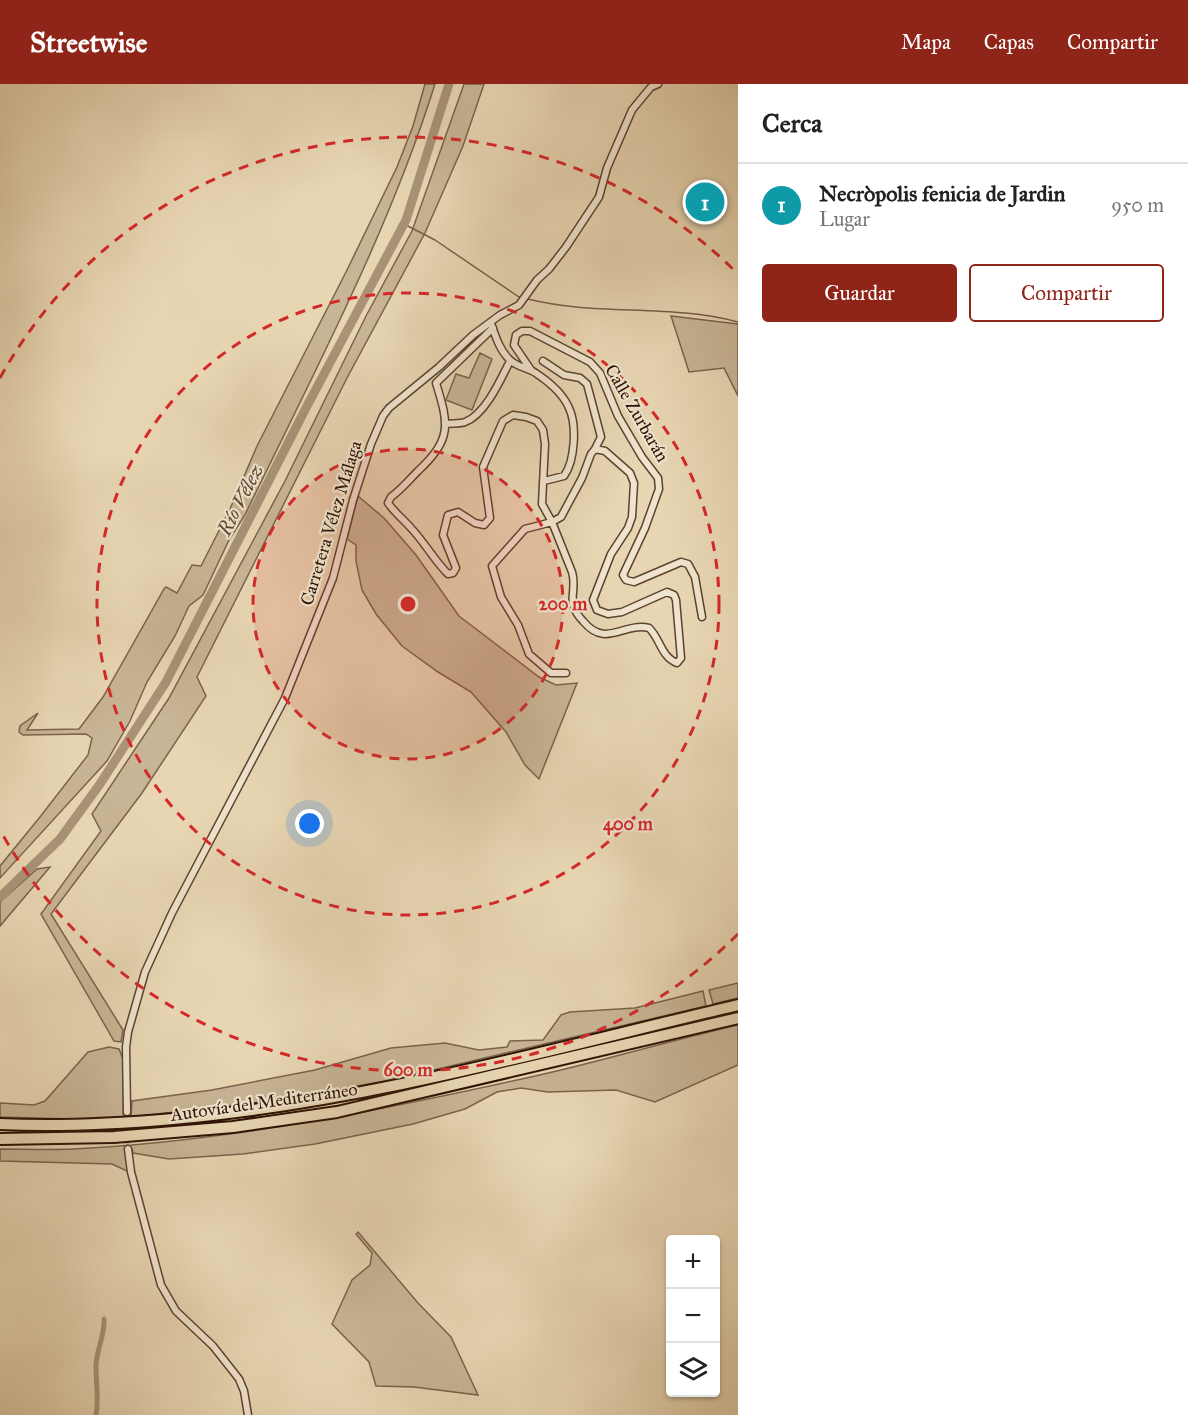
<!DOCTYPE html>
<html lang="es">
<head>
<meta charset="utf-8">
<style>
  :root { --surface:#fff; --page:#f2f2f2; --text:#222; --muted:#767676; --line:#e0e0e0; --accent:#8f2418 }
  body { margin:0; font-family:"IM FELL Great Primer",serif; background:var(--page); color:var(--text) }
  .controls { position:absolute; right:18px; bottom:18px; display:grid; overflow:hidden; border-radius:6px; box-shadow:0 2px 4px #0004 }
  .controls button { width:54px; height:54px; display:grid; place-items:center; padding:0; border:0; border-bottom:2px solid var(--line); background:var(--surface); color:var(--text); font:30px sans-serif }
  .you { position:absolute; left:310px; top:740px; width:21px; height:21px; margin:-15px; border:4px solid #fff; border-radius:50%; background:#1a73e8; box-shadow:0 0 0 9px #1a73e833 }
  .badge { display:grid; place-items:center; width:39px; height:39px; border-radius:50%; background:var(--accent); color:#fff; font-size:20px; font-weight:700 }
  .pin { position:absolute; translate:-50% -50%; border:3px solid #fff; box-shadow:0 2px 6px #0006 }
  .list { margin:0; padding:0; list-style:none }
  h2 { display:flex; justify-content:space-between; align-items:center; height:78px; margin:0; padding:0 24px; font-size:26px }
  h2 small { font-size:20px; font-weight:400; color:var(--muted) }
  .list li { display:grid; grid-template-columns:39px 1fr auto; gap:18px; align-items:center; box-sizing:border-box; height:84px; padding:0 24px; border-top:2px solid var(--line) }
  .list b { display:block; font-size:22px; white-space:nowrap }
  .list p { margin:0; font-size:20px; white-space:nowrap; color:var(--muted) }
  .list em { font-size:20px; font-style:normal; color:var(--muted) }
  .actions { display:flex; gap:12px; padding:18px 24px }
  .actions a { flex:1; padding:14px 0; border:2px solid var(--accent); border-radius:6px; text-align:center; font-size:21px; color:var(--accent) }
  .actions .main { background:var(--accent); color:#fff }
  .icon { flex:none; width:33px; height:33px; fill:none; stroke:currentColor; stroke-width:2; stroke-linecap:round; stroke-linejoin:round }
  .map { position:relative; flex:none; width:738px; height:1331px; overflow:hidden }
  header { display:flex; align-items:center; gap:36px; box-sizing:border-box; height:84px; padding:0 30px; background:var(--accent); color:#fff }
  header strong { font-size:28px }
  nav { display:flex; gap:33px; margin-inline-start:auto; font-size:21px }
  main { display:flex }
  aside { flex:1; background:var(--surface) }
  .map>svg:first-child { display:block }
</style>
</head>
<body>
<header>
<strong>Streetwise</strong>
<nav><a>Mapa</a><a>Capas</a><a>Compartir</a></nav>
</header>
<main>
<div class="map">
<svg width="738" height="1331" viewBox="0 0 738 1331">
  <rect width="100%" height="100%" fill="#e8d6b3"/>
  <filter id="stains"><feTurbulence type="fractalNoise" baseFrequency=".00333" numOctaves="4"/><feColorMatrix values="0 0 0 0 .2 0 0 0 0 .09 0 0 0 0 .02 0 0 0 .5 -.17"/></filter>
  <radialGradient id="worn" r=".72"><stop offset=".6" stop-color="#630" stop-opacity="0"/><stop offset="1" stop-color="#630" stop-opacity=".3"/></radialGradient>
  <path fill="#c8b595" stroke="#7a634c" stroke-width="1.5" d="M425,0H435C388,150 313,290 245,431L229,456L203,511L189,522L175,552L147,598L130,637L107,677L0,794V782L40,733L88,671L92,654L86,650L23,651L19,648L20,642L38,629L27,646L79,645L103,613L164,505L166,503L177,509L192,481L201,482L230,425L257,362L347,186L397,83L413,42Z
    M464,0H484L463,62L425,149L347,294L197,593L206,612L142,709L51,830L123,946L121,958L114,957L41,830L101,747L92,730L169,614L285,397L366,232L412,147Z
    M671,232L738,240V312L724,284L689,288Z
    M480,269L492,275L472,326L446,316L456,290L469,294Z
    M358,412L384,434L416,471L459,532L539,593L556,601L577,599L539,695L525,681L506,648L471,608L438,588L402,562L376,530L362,506L356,477V461L347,455Z
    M50,783L0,842V818L37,785Z
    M738,899V914L713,920L709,906Z
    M703,907L706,922L387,997L268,1017L131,1033L132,1017L212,1006L315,986L391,964L445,959L479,966L507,963L510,957L543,956L561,931L570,928L635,924Z
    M738,941V981L655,1018L616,1006L548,1008L521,1004L497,1008L465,1025L413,1040L315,1060L243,1070L169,1075L133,1069L132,1065H125L129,1088L112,1080L0,1077V1065C24,1065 49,1066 73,1065C232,1057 389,1025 544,990C609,975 673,956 738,941Z
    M109,963L119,965L124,978L123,1034L72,1035L0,1033V1019L34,1021L45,1017L88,968Z
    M358,1148L418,1219L451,1253L478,1311L414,1303L376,1302L369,1278L332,1240L352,1196L370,1181L372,1169L356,1150Z"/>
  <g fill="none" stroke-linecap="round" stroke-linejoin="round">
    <path stroke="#775f49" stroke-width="1.5" d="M404,140L435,156L519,213L523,214
      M528,215C595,232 671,220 738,238"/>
    <path stroke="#a89377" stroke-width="5" d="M96,1331C99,1314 96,1300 96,1283C96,1266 105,1252 104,1235"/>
    <path stroke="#a89377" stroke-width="9" d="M0,813L60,755L100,700L166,598L307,322L406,136L449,0"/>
    <path stroke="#ccb899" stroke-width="6" stroke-dasharray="6 3" stroke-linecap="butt" d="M127,1028L128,1065"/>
    <defs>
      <path id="minor" d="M492,242C496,254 500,266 509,275C517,284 528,283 537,290C549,298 563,310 569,324C577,341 575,377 564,392L544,397
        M493,244L436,299C449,341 452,355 418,387C409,396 401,406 391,413L388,419C395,429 403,435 411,444C425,459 434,476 448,490L453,489L456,484L443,451L448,431L458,428L475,439L484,441L490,434L483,383L503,337L513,331L526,333L537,337L543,346L545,360L542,420L552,438L572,488C576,500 571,512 573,521C575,527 579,533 583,537C606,565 623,538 649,544C660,554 661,573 677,579L681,574L676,516L674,511L667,508L622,528L608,530L597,526L593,516L611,470L628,444L632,433L634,399L630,389L605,367L595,365L591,370L582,394L561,433L552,438L525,445L492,482L501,513L518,541L529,570L551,589H566
        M543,277L564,291L580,294L587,300L601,353L595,365
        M531,286L514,261L516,251L522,247H530L590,278L600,289L618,332L642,373L658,394L659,405L645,444L623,491L626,496L634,498L681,478L688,480L695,493L702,533
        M446,340C452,339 460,340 465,338C485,331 501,295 510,277
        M127,1028L126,963L128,948L145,888L172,829L285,614L333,494L353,416L371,360L383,332L389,324L439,283L473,251L500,231L519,221L537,196L549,185L566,163L599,113L607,84L632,26L651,3L658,0
        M128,1065L131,1088L161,1201L176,1227L213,1262L239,1295L244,1307L248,1331"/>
      <path id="motorway" d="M0,1040C58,1043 115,1040 173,1035C365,1018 551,965 738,921
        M0,1055L114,1053L233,1043L337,1028L738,934"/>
    </defs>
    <use href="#minor" stroke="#5c422f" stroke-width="9"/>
    <use href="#motorway" stroke="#2d1103" stroke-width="14"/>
    <use href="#minor" stroke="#f0e4ce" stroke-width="6"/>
    <use href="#motorway" stroke="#e8d6b3" stroke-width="10"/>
  </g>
  <circle cx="408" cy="520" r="155" fill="#d62828" fill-opacity=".12"/>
  <g fill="none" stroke="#d62828" stroke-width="3" stroke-dasharray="10 8">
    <circle cx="408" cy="520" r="155"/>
    <circle cx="408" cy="520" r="311"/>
    <path d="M738 850A466 466 0 0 1 0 746M0 294A466 466 0 0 1 738 190"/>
  </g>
  <g text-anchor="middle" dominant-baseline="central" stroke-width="4.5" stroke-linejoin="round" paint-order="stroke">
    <g font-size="18" fill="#2d1103" stroke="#f0e4ce">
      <text transform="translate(637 329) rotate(60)">Calle Zurbarán</text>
      <text transform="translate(331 439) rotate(-73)">Carretera Vélez Málaga</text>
      <text transform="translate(264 1018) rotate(-8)">Autovía del Mediterráneo</text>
    </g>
    <g font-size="20" font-style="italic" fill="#5e4531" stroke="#f0e4ce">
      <text transform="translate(240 416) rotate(-63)">Río Vélez</text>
    </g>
  </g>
  <circle cx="408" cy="520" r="9" fill="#d62828" stroke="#f0e4ce" stroke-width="3"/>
  <g font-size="18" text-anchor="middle" font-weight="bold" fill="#d62828" stroke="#f0e4ce" stroke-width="4.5" stroke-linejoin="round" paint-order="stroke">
    <text x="563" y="526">200 m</text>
    <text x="628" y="746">400 m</text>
    <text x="408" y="992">600 m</text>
  </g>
  <rect width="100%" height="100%" filter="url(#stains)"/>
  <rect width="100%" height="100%" fill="url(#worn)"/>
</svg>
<div class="controls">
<button>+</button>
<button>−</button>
<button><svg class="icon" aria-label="layers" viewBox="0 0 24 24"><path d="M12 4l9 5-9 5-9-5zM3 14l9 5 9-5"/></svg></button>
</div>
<div class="you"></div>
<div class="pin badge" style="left:705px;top:118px;background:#0f9aa8">1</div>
</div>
<aside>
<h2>Cerca<small></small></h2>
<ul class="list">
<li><span class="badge" style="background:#0f9aa8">1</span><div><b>Necròpolis fenicia de Jardin</b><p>Lugar</p></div><em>950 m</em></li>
</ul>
<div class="actions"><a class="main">Guardar</a><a>Compartir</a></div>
</aside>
</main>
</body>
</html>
